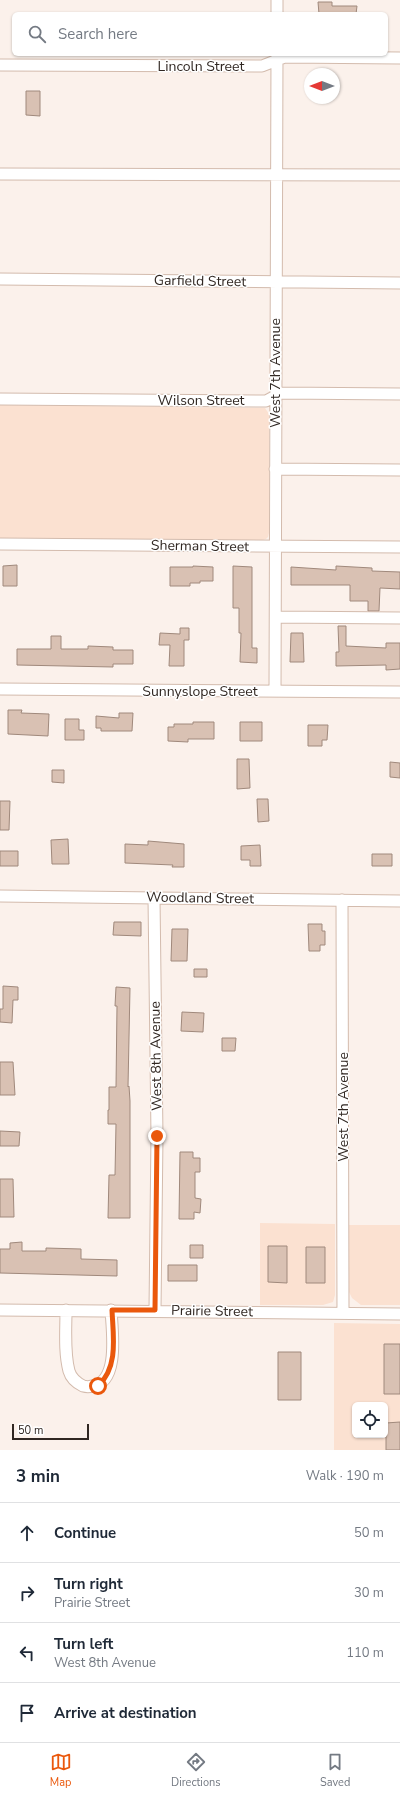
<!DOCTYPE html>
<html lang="en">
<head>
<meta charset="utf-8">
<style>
  :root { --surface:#fff; --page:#f6f6f7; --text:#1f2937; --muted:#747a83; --line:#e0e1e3; --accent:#ea580c }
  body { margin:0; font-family:"Nunito Sans",sans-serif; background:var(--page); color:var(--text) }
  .controls { position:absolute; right:12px; bottom:12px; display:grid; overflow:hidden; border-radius:6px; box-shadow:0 1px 3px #0004 }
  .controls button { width:36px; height:36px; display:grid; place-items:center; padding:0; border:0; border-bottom:1px solid var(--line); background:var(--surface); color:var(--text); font:20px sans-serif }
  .compass { position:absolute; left:304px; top:68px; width:36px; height:36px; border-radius:50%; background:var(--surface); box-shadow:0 1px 3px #0004; rotate:270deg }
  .scale { position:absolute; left:12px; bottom:10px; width:77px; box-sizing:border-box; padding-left:4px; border:2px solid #302722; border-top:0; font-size:11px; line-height:14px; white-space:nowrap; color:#302722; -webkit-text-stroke:3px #fff; paint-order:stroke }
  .stop { position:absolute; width:12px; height:12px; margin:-9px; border:3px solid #ea580c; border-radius:50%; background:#fff }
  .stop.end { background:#ea580c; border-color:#fff; box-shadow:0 1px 4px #0008 }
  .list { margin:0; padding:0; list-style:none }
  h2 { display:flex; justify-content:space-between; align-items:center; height:52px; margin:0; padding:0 16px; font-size:17px }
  h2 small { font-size:13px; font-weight:400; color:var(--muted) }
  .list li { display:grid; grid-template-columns:26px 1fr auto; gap:12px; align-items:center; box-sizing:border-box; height:60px; padding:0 16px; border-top:1px solid var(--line) }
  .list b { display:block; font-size:15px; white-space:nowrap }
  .list p { margin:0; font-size:13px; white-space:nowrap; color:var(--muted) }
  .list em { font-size:13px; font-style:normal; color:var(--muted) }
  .icon { flex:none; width:22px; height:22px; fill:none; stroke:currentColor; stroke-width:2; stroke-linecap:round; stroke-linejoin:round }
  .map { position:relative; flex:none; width:400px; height:1450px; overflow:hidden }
  .search { position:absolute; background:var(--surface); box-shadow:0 1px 3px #0004; left:12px; right:12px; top:12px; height:44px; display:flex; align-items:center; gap:10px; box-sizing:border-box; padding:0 14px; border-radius:6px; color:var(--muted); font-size:15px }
  .sheet { height:292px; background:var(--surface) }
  nav { display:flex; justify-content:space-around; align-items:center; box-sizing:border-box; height:56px; border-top:1px solid var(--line); background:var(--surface); font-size:11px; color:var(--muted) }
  nav a { display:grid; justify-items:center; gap:2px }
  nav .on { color:var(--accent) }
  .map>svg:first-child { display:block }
</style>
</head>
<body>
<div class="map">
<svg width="400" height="1450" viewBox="0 0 400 1450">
  <rect width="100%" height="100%" fill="#fbf1eb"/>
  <path fill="#fbe1d1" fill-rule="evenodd" d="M0,405L265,408L269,414V533L268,537L266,539L259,541L0,538Z
    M260,1223L335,1224V1295L333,1302L323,1305H260Z
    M349,1225H400V1305H361L352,1298L348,1290Z
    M334,1323L400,1324V1450H334ZM355,1405H385V1435H355Z"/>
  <path fill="#d9c1b3" stroke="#a0897c" d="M318,2H332V6H357L356,14H319Z
    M26,91H40V116L26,115Z
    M17,565V586H3V566Z
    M193,566L213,567V581H200V583H190V586H170V567H193Z
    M233,566L252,567V648H257V663L240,662L241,633H239V608H233Z
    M336,566L372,568V571L400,572V589L380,588L379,611H368V601H350V585H291V567L336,570Z
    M338,626H346V646L386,648V643H400V669L386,670V665L336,666V652H339Z
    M180,628H189V640H184V666H169L170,645H159L160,633L180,634Z
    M291,633H303L304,662H290Z
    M51,636H61V649H88V646L113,647V650H133V664H113V667L17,665V649H51Z
    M8,710H22L21,713L49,714L48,736L8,734Z
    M119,713H133L132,731H101V728H96V716L119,718Z
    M65,719H79V730H84V740H65Z
    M193,722H214V739H188V742L168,741V727H174V724H193Z
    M240,722H262V741H240Z
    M308,725H328L327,740H322V746H308Z
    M237,759H249L250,788L237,789Z
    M390,762L400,763V778L390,777Z
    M52,770H64V783L52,782Z
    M257,799H268L269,821L258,822Z
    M0,801H10L9,830H0Z
    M68,839L69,864H52L51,840Z
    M148,841L184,844V867H172L173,865L125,863V844L148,845Z
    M260,845L261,866H250V860H241V846Z
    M0,851H18V866H0Z
    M372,854H392V866H372Z
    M114,922H141V936L113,935Z
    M308,924H322V931H325V945H320V951H309Z
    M172,929H188L187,961H171Z
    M194,969H207V977H194Z
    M3,986L18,987V1000H13L12,1023L0,1022V1009H3Z
    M116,987L130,988L128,1087L129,1086L130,1101V1218H108L109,1175H115L116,1124H108V1110H109V1087H116L117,1006H115Z
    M182,1012L204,1013L203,1032L181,1031Z
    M222,1038H236L235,1051H222Z
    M0,1062H13L15,1095H0Z
    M0,1131L20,1132L19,1146H0Z
    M180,1152H193V1158H200V1172H195V1198L201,1199L200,1213L194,1212V1219H179Z
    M0,1179H13L14,1217H0Z
    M22,1242V1251H46V1248L81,1249V1259L117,1260V1276L0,1273V1249H10V1243Z
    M190,1245H203V1258H190Z
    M268,1246H287V1283L268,1282Z
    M306,1247H325V1283H306Z
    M168,1265H197V1281H168Z
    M384,1344H400V1394H384Z
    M278,1352H301V1400H278Z
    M400,1422V1450H386V1423Z"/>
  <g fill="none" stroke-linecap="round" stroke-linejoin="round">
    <defs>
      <path id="minor" d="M277,14V0
        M0,65L262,66L285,57L400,58
        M0,174L400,175
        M0,279L400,283
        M0,399L266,401L281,393L400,394
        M275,469L400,470
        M0,544L400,547
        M276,617L400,618
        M0,689L400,692
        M275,691L277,54
        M0,896L400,901
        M154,898L157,1136L155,1310
        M342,900L343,1313
        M0,1310L400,1314
        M66,1310C66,1330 64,1352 69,1371C71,1378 77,1383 83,1386C87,1387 89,1387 92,1386C120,1383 112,1330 111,1310"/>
    </defs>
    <use href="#minor" stroke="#d3bbad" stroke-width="13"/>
    <use href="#minor" stroke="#fff" stroke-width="11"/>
  </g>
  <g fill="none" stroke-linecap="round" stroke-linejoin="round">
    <path stroke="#ea580c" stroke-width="5" d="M98,1386C119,1367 113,1335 112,1310H155L157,1136"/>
  </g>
  <g text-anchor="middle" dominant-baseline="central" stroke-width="3" stroke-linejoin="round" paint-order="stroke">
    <g font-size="14" fill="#302722" stroke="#fff">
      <text x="201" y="66">Lincoln Street</text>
      <text transform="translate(200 281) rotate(1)">Garfield Street</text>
      <text transform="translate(275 373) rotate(-90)">West 7th Avenue</text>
      <text x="201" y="400">Wilson Street</text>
      <text transform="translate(200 546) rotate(1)">Sherman Street</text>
      <text x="200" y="691">Sunnyslope Street</text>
      <text transform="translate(200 898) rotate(1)">Woodland Street</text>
      <text transform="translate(156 1056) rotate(-91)">West 8th Avenue</text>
      <text transform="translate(343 1107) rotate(-90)">West 7th Avenue</text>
      <text transform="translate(212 1311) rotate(1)">Prairie Street</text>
    </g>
  </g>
</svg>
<div class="controls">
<button><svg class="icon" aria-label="locate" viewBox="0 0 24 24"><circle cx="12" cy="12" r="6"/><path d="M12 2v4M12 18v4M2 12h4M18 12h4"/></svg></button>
</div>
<svg class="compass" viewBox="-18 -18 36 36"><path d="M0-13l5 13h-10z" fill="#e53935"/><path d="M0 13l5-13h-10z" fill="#747a83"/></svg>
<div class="scale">50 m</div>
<div class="stop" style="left:98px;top:1386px"></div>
<div class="stop end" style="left:157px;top:1136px"></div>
<div class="search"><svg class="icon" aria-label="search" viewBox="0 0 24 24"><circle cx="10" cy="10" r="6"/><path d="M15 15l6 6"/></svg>Search here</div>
</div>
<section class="sheet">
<h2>3 min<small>Walk · 190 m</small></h2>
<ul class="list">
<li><svg class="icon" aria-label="ahead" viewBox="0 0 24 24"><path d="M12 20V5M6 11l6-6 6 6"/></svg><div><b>Continue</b></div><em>50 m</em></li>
<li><svg class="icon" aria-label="right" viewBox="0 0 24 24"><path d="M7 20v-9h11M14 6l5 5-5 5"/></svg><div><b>Turn right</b><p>Prairie Street</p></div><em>30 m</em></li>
<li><svg class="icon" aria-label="left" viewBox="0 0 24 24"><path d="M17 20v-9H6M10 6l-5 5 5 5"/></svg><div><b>Turn left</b><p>West 8th Avenue</p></div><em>110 m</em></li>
<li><svg class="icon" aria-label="arrive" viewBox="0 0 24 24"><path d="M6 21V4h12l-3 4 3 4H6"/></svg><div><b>Arrive at destination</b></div></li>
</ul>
</section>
<nav>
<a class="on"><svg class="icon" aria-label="map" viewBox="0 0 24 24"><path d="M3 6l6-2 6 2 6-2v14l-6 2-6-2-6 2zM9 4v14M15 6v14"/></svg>Map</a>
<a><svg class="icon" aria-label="directions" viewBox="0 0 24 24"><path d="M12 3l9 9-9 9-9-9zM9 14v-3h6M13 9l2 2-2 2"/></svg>Directions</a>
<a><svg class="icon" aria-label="saved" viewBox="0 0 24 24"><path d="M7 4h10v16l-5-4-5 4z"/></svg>Saved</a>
</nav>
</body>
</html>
